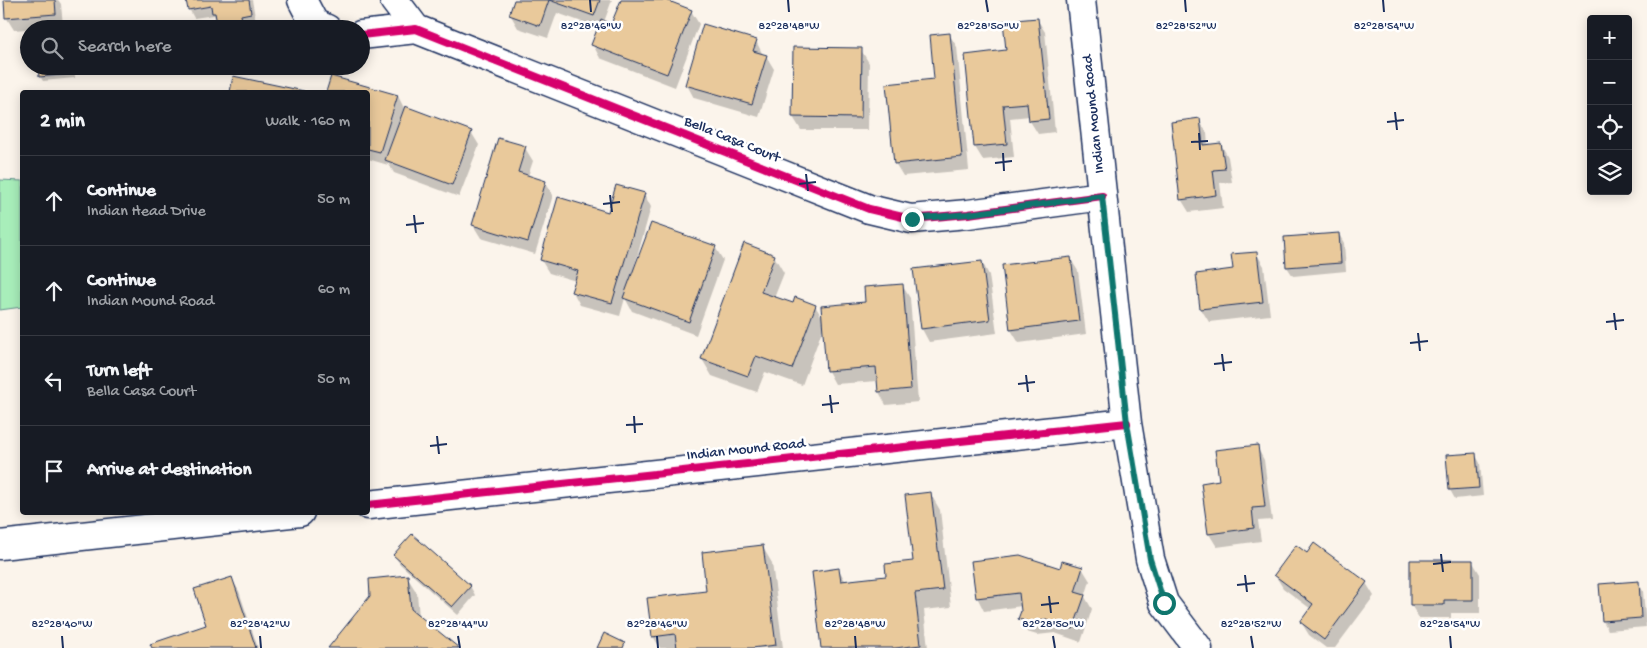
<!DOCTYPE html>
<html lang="en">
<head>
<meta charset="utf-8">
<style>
  :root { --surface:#171b24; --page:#242831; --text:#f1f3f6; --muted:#9ea1a6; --line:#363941 }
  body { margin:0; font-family:"Gochi Hand",sans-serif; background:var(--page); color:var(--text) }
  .controls { position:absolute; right:15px; top:15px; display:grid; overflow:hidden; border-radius:5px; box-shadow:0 2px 12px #0003 }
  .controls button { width:45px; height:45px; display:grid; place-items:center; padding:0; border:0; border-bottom:1px solid var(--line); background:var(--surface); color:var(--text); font:25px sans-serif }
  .stop { position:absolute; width:15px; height:15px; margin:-11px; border:4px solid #0f766e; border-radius:50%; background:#fff }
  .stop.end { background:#0f766e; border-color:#fff; box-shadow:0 1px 5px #0008 }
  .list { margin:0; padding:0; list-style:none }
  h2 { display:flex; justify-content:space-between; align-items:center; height:65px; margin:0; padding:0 20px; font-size:21px }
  h2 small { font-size:16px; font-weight:400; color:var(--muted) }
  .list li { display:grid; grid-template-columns:32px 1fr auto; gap:15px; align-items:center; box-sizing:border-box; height:90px; padding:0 20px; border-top:1px solid var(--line) }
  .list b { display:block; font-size:19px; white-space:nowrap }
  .list p { margin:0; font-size:16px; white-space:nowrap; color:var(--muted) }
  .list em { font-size:16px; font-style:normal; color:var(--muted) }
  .icon { flex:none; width:28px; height:28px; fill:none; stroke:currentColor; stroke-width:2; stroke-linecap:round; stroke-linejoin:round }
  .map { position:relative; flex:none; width:1647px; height:648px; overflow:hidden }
  .search { position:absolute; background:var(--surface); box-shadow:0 2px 12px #0003; left:20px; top:20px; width:350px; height:55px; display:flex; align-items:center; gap:12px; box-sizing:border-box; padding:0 18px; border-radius:28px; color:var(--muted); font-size:19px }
  .panel { position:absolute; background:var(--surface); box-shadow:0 2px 12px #0003; left:20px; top:90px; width:350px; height:425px; border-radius:5px }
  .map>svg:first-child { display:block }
</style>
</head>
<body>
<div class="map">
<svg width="1647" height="648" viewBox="0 0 1647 648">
  <rect width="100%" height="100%" fill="#fbf4eb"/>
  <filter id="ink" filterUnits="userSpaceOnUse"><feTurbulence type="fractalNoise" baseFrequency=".02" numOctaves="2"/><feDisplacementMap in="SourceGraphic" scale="10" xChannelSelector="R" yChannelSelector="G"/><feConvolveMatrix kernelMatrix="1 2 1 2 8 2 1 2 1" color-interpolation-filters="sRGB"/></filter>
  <g filter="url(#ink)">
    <path fill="#a8eeba" stroke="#628e8c" d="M0,180L22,181V307L0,310Z"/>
    <path fill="#0003" d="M5,0H58L61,4L63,26L14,30L6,17Z
      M188,0H252L256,22L245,24L246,29H219L217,20L214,15L194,18L189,9Z
      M516,0H612L604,22L612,25L622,0H663L691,11L699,24L675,87L600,58L593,45L599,28L557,13L548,38L518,28L510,14Z
      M1037,19L1045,32L1055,132L1038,134L1030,121V116L1010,118L1014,157L983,160L975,147L1008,52Z
      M949,34L957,47L969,170L903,176L895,163L935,81Z
      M756,41L763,55L766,56L774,69L759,117L694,98L687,85Z
      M861,50L869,63L868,130H801L793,117Z
      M40,66H74L75,78L43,81L40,76Z
      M234,78L303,92H304H231Z
      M332,78L398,96L405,110L471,132L479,145L459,197L394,173L388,163V165L368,159V92H328Z
      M1199,120L1207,133L1208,146L1221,144L1228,157L1232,182L1220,183L1223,208L1189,212L1181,199Z
      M525,148L533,161L528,176L545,182L553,195L535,254L481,238L473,225Z
      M644,194L651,207L634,268L715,247L723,260L696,335L632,311L625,298L620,316L580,305L573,292L576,281L549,273L541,260L609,213Z
      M1339,234L1344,243L1346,271L1293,276L1287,267Z
      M1256,253L1264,266L1270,315L1209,322L1201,309L1197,275L1234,270Z
      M774,256L784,273L774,298L793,305L815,306L824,320L866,304L902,285L910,298L918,402L886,405L879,392L878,381L835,384L828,371L824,325L802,385L765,372L757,392L712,376L702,359Z
      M1070,258L1078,271L1086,334L1019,343L1011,330Z
      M982,262L989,275L997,333L929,342L922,329Z
      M21,318H22V337Z
      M1257,447L1264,460L1272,520L1258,521L1261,541L1217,547L1209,534L1220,482Z
      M1475,454L1480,463L1483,496L1455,499L1450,490Z
      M930,493L940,510L951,607L924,610L928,648H822L839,570L846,582L888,577L914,562Z
      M762,546L772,563L783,648H660L653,636Z
      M394,555L470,586L475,595L458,615L400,564Z
      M1308,555L1366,583L1374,596L1335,648H1326L1309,635L1301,622L1311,609L1283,588L1275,575Z
      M1472,561L1480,574V613H1451V618H1419L1411,605Z
      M1082,568L1090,581L1085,597L1092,609L1081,642L1055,633L1037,635L1027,632L1020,619L1022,611V606L984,611L977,597L1061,569Z
      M407,577L417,593L419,617L457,648H329L371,596Z
      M231,578L239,591L258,648H153L208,626Z
      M1638,582L1643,591L1646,627L1608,630L1603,621L1600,585Z"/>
    <path fill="#e9c99b" stroke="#1b2f5e" d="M4,0H55L56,14L5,18Z
      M186,0H249L251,13L241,15L243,25L218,29L215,13H212L211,6L188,10Z
      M514,0H600L594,16L549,0L540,26L509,15Z
      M621,0H666L692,10L667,74L591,45L601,19L611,24Z
      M1038,18L1049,119L1029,121L1027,103L1003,105L1007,144L974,147L965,55L1006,50L1003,21Z
      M703,24L757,40L753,51L767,55L752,104L685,85Z
      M950,33L962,157L894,164L886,84L934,79L930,35Z
      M793,47L862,48L861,118L792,117Z
      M38,66H72L73,74L39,77Z
      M233,76L304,91V92H230Z
      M331,76L398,95L380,152L368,149V92H326Z
      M405,106L472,131L452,185L385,160Z
      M1200,118L1203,145L1221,143L1225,169L1213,170L1216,195L1180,200L1171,122Z
      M498,138L526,146L518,172L546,181L528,242L472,225Z
      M616,185L645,193L612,303L571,292L578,271L540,260L558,197L608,212Z
      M651,223L716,246L689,322L623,298Z
      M1339,233L1341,263L1286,267L1284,237Z
      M744,243L775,255L761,292L793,303L795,297L816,305L792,369L756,356L748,376L701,359Z
      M1257,252L1263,302L1200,309L1196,274L1233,269L1231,254Z
      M1071,257L1079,321L1010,330L1002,265Z
      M982,261L990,320L921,329L913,269Z
      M903,284L911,389L878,392L876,367L826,371L821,306L865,302L864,287Z
      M1258,445L1265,507L1252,508L1254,528L1208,534L1201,483L1219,480L1215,450Z
      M1476,453L1479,488L1449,490L1446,455Z
      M931,492L943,590L915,593L921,645L895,648H821L812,572L839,568L841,581L886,576L885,564L913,561L905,495Z
      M412,534L471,586L452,607L393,555Z
      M1314,543L1367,582L1324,640L1300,622L1313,604L1274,575L1296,545L1307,553Z
      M763,545L776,645L752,648H677L675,634L652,637L647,598L706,591L702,552Z
      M1020,555L1060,568L1062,561L1083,567L1075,592L1085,595L1073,629L1046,620L1029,622L1018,619L1021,611L1019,593L976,598L971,561Z
      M1410,560H1473V600H1444V605H1410Z
      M408,575L411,609L459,648H328L370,596L369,579Z
      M232,577L256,648H152L150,644L206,625L194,589Z
      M1639,581L1641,618L1602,621L1599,584Z
      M604,633L625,643L623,648H597Z"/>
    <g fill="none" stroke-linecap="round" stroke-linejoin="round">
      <defs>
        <path id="street" d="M302,0L314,23L327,29
          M394,0L416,29
          M1081,0L1127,423L1150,559L1164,603L1198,648
          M361,35L416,29L869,209L911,219L968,214L1102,196
          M368,505L1127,423
          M0,545L300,512"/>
      </defs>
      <use href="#street" stroke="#1b2f5e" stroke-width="31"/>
      <use href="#street" stroke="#fff" stroke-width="28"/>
      <defs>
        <path id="cycleway" d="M361,35L416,29L869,209L911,219L968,214L1102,196
          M368,505L1127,423"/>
      </defs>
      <use href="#cycleway" stroke="#fff" stroke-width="11"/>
      <use href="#cycleway" stroke="#d6006c" stroke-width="8"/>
    </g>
  </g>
  <g fill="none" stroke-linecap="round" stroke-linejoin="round" filter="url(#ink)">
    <path stroke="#0f766e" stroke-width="6" d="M912,219L968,214L1102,196L1127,423L1150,559L1164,603"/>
  </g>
  <path fill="none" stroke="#1b2f5e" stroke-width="2" d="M590,0L591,12M788,0L789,12M986,0L988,12M1185,0L1186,12M1383,0L1384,12M1395,112L1397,130M1387,122L1404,120M1199,133L1200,150M1191,142L1208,141M1003,153L1004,171M995,163L1012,161M806,174L808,191M799,184L816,182M610,195L612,212M603,204L620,202M414,215L416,233M406,225L424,223M1614,313L1616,330M1606,322L1624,320M1418,333L1420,351M1410,343L1428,341M1222,354L1224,371M1214,364L1232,362M1026,375L1028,392M1018,384L1035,382M830,395L832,413M822,405L839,403M634,416L635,433M626,425L643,424M437,436L439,454M430,446L447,444M1441,554L1443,572M1433,564L1451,562M1245,575L1247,592M1237,585L1255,583M1049,596L1051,613M1041,605L1059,603M62,636L63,648M260,636L261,648M458,636L460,648M657,636L658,648M855,636L856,648M1053,636L1055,648M1251,636L1253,648M1450,636L1451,648"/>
  <g text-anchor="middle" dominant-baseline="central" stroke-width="5" stroke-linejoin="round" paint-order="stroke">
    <g font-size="15" fill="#1b2f5e" stroke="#fff">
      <text transform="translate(1094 114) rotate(-96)">Indian Mound Road</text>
      <text transform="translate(732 140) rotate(22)">Bella Casa Court</text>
      <text transform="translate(746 450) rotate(-6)">Indian Mound Road</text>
    </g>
  </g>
  <g font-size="12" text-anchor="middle" fill="#1b2f5e" stroke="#fff" stroke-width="5" stroke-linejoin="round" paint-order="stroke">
    <text x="591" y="29">82°28'46"W</text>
    <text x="789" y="29">82°28'48"W</text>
    <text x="988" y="29">82°28'50"W</text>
    <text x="1186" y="29">82°28'52"W</text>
    <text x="1384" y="29">82°28'54"W</text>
    <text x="62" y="627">82°28'40"W</text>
    <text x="260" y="627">82°28'42"W</text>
    <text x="458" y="627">82°28'44"W</text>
    <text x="657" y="627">82°28'46"W</text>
    <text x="855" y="627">82°28'48"W</text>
    <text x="1053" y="627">82°28'50"W</text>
    <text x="1251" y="627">82°28'52"W</text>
    <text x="1450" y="627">82°28'54"W</text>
  </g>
</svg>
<div class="controls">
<button>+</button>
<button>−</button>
<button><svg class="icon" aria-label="locate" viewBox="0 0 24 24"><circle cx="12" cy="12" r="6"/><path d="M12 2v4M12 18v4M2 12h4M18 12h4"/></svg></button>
<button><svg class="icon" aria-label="layers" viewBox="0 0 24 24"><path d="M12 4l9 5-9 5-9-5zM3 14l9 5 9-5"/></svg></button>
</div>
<div class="stop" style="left:1164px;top:603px"></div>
<div class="stop end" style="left:912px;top:219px"></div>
<div class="search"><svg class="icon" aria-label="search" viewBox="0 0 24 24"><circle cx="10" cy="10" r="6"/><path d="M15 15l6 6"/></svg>Search here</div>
<section class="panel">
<h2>2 min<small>Walk · 160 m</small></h2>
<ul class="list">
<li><svg class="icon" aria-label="ahead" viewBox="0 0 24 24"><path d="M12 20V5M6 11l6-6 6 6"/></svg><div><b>Continue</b><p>Indian Head Drive</p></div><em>50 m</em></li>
<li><svg class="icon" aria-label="ahead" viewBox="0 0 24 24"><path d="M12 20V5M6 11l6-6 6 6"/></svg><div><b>Continue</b><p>Indian Mound Road</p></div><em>60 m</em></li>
<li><svg class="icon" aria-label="left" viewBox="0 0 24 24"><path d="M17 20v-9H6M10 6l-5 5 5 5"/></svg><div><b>Turn left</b><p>Bella Casa Court</p></div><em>50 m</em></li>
<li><svg class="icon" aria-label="arrive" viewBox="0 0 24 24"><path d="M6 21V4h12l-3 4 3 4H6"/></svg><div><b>Arrive at destination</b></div></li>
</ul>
</section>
</div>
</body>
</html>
